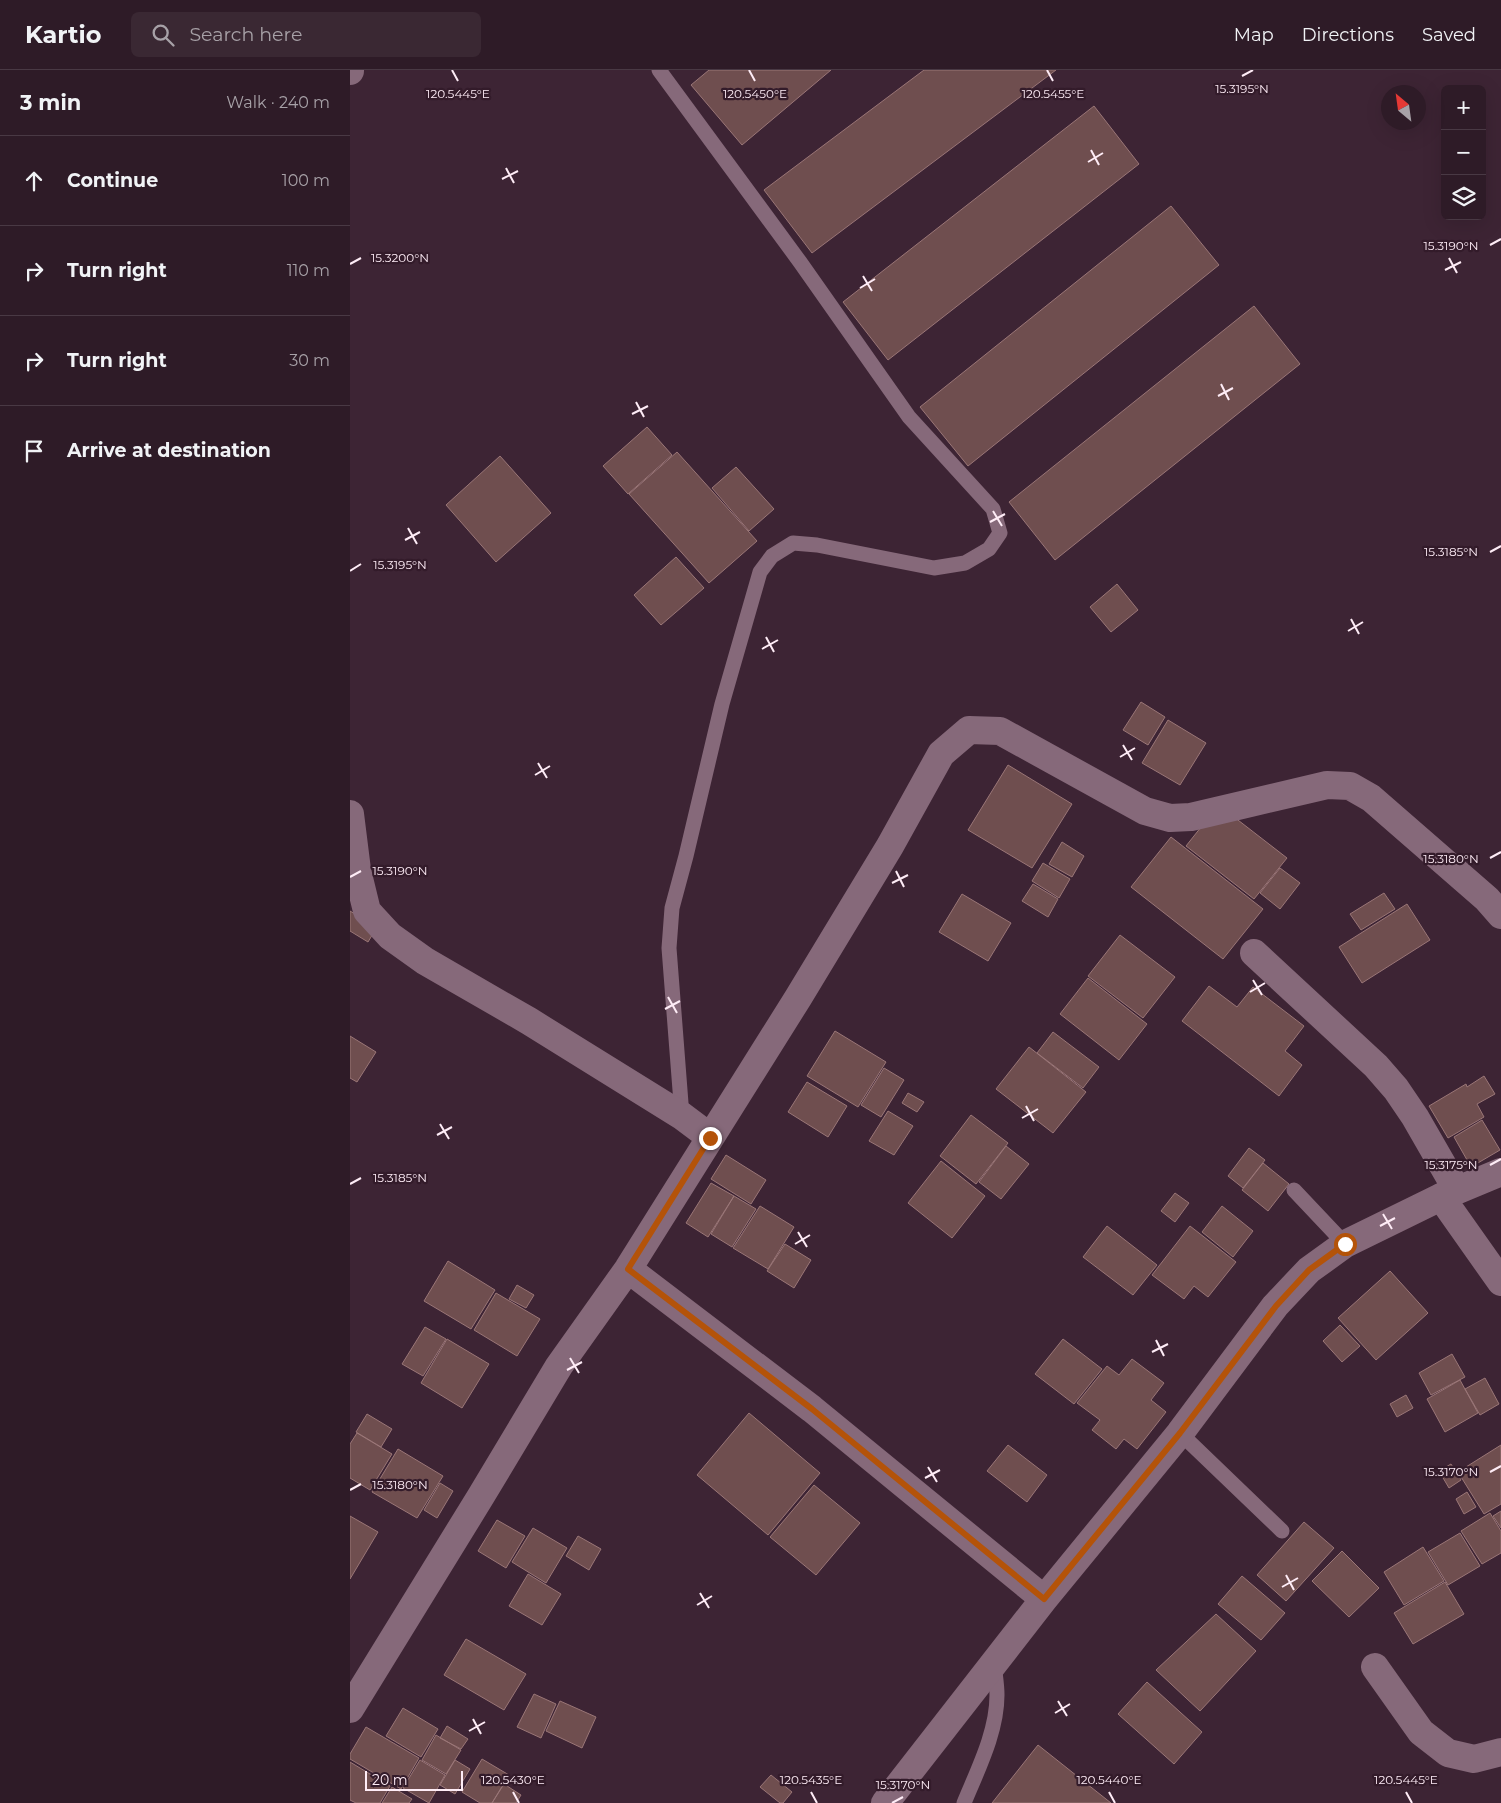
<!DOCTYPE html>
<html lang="en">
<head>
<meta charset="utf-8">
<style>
  :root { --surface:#2e1b27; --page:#3a2833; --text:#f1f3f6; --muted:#a7a1a7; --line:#493944 }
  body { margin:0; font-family:Montserrat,sans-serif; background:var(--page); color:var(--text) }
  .controls { position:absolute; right:15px; top:15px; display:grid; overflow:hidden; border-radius:8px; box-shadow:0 5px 20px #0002 }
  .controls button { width:45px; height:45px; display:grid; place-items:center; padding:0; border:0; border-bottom:1px solid var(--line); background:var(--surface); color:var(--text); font:25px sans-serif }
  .compass { position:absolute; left:1031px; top:15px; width:45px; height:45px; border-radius:50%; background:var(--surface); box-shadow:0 5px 20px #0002; rotate:331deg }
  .scale { position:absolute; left:15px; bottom:12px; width:98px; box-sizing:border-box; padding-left:5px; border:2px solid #feecf6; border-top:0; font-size:14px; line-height:18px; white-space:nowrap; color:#feecf6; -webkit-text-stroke:4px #331b2a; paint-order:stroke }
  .stop { position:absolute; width:15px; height:15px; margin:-11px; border:4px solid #b45309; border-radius:50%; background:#fff }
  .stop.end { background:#b45309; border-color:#fff; box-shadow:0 1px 5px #0008 }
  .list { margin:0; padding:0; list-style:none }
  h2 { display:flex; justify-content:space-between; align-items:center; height:65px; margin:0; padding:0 20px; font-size:21px }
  h2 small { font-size:16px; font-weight:400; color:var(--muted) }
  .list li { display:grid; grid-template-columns:32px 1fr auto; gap:15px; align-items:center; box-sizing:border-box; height:90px; padding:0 20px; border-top:1px solid var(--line) }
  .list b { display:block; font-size:19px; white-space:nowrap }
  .list em { font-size:16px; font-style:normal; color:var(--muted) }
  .icon { flex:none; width:28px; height:28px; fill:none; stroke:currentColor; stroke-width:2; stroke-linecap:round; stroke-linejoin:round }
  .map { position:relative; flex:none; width:1151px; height:1733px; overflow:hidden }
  header { display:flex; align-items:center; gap:30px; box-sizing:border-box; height:70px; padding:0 25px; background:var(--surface); border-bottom:1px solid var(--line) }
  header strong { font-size:24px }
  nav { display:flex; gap:28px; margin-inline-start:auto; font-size:18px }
  .search { width:350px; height:45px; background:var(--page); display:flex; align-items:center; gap:12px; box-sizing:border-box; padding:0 18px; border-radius:8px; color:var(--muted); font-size:19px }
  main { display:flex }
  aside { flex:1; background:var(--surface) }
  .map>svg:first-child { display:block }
</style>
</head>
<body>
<header>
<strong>Kartio</strong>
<div class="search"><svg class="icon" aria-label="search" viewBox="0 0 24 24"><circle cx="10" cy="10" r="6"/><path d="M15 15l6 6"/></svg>Search here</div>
<nav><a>Map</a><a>Directions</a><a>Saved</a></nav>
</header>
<main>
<aside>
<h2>3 min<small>Walk · 240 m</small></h2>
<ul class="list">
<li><svg class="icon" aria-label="ahead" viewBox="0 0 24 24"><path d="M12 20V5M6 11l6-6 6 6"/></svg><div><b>Continue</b></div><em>100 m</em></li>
<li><svg class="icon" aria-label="right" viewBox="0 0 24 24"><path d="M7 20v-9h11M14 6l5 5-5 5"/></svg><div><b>Turn right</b></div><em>110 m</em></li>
<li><svg class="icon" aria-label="right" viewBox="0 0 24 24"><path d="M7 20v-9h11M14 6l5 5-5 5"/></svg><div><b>Turn right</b></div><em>30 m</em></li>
<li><svg class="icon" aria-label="arrive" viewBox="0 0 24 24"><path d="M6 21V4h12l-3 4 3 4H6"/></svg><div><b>Arrive at destination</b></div></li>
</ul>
</aside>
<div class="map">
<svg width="1151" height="1733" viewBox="0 0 1151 1733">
  <rect width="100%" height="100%" fill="#3d2434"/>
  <path fill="#6f4e4f" stroke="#9a7677" d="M359,0H481L392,75L341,15Z
    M574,0H706L462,183L414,120Z
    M744,36L789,94L538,290L493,232Z
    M821,136L869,195L618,396L570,337Z
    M904,236L950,294L705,490L659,432Z
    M297,357L322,385L278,424L253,396Z
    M327,382L407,471L359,513L279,424Z
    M150,386L201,443L146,492L96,435Z
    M386,397L424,439L399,461L362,418Z
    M326,487L354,518L311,555L284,525Z
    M767,514L788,540L761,562L740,537Z
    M791,632L815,647L798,675L773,660Z
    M818,650L856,673L830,715L792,693Z
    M658,695L722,734L682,798L618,760Z
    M875,740L937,788L904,829L836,776L863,742Z
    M821,767L913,839L873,889L781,817Z
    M712,772L734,786L722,807L699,794Z
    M693,793L720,809L709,828L682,811Z
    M930,798L950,813L930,839L910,823Z
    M683,814L708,829L698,847L672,831Z
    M1034,823L1045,839L1011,860L1000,844Z
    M612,824L661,853L638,891L589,862Z
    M1057,834L1080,870L1012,913L989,877Z
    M0,841L27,857L18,872L0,861Z
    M770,865L825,907L793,948L738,906Z
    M738,908L797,954L769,990L710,944Z
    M859,916L887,937L903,917L954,956L935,981L952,995L929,1026L832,951Z
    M485,961L536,992L508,1037L457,1006Z
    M703,962L749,997L733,1018L687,983Z
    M0,966L26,982L7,1012L0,1008Z
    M679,977L736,1022L703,1063L646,1019Z
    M534,998L554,1010L531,1047L511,1035Z
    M1134,1006L1145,1024L1127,1034L1134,1047L1098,1068L1079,1036L1116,1014L1117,1017Z
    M457,1012L497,1036L478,1067L438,1042Z
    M558,1023L574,1032L567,1042L552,1033Z
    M538,1041L563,1056L544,1085L519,1071Z
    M621,1045L658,1073L626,1114L590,1086Z
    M1132,1050L1150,1080L1121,1097L1104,1067Z
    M656,1076L679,1094L651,1129L629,1112Z
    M899,1078L915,1090L893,1118L878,1106Z
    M376,1085L416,1110L401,1134L361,1109Z
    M591,1091L635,1126L602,1168L558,1133Z
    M913,1093L939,1114L918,1141L892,1120Z
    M361,1113L384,1126L358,1167L336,1153Z
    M825,1123L839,1133L825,1152L811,1141Z
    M384,1126L406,1139L382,1177L361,1164Z
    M410,1136L444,1157L418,1199L383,1178Z
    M872,1136L903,1161L883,1187L852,1162Z
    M757,1156L807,1195L783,1225L733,1187Z
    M840,1156L886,1192L858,1227L844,1216L834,1229L802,1205Z
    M435,1174L461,1190L444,1218L417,1201Z
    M98,1191L145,1220L121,1259L74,1231Z
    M1040,1201L1078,1243L1026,1290L988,1248Z
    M167,1215L184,1225L176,1238L159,1229Z
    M146,1223L190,1249L167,1286L124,1260Z
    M990,1255L1010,1276L992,1292L973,1271Z
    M75,1257L96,1269L73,1306L52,1294Z
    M97,1269L139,1294L112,1338L71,1313Z
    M713,1269L752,1299L724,1334L685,1304Z
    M1102,1284L1115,1307L1081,1325L1069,1303Z
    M782,1289L814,1313L801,1330L816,1342L787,1379L774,1369L766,1379L742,1360L750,1350L727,1333L757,1296L769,1305Z
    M1135,1308L1149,1334L1130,1345L1115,1319Z
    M1110,1310L1128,1343L1095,1362L1077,1329Z
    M1056,1325L1063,1338L1047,1347L1040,1334Z
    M399,1343L470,1403L418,1465L347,1405Z
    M17,1344L42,1359L31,1377L6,1362Z
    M7,1363L42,1384L20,1420L0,1408V1374Z
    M658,1375L697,1405L677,1432L637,1401Z
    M1151,1375V1434L1134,1444L1108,1402Z
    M48,1379L93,1406L67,1448L22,1422Z
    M1101,1394L1111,1410L1099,1418L1089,1401Z
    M90,1413L103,1421L87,1448L74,1440Z
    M464,1415L510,1453L466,1505L420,1467Z
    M1117,1422L1126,1437L1114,1444L1106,1429Z
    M1151,1441V1458L1143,1446Z
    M1140,1443L1151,1461V1483L1132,1494L1111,1461Z
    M0,1446L28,1462L0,1509Z
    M147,1450L175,1466L156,1498L128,1481Z
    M954,1452L984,1478L936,1531L907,1505Z
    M183,1458L217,1478L196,1513L162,1492Z
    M1110,1463L1130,1496L1098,1515L1078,1482Z
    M228,1466L251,1479L239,1500L216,1486Z
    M1073,1477L1094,1511L1054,1535L1034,1502Z
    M992,1481L1029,1518L999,1547L962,1511Z
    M178,1504L211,1524L192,1555L159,1536Z
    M892,1506L935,1543L911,1570L868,1534Z
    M1095,1512L1114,1544L1063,1574L1044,1543Z
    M866,1544L906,1581L850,1641L806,1600Z
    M116,1569L176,1604L154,1640L94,1605Z
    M797,1612L852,1662L824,1694L768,1644Z
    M184,1624L206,1634L191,1668L167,1657Z
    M210,1631L246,1647L232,1678L196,1661Z
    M53,1638L88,1659L71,1687L36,1666Z
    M97,1656L118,1669L111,1679L90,1668Z
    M16,1657L69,1688L51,1719L0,1689V1684Z
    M86,1665L111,1680L96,1704L72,1690Z
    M688,1675L761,1733H642Z
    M132,1689L159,1705L142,1733H130L112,1722Z
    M70,1690L95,1705L79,1733L53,1718Z
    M105,1690L120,1699L105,1724L90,1715Z
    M0,1692L40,1716L30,1733H6L0,1730Z
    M421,1705L442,1722L433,1733H430L410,1717Z
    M154,1714L171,1725L166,1733H142Z
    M42,1717L62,1729L59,1733H32Z"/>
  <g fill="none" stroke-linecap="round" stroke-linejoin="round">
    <path stroke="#86697a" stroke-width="15" d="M309,0L450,192L559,347L643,439L650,463L639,479L615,493L584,498L467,475L443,473L422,486L410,502L372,634L336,786L322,838L319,878L332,1046
      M944,1120L995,1174
      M830,1363L932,1461
      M614,1733C628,1699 647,1662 647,1625C647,1614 645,1604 644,1593"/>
    <path stroke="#86697a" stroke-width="28" d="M0,1V0
      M0,744L7,800L17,841L40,866L75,891L179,951L332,1046L360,1067
      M904,883L1026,996L1046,1019L1065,1047L1107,1120
      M1151,1102L1091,1127L1151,1212
      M278,1199L462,1339L694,1529
      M1025,1597L1071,1662L1098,1683L1124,1689L1151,1682
      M0,1639L131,1426L209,1296L278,1199L448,928L540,776L591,684L619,660L650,661L795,741L820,748L841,747L977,715L1000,716L1021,728L1137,829L1151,845
      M535,1733L694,1529L830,1363L925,1236L959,1200L995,1174L1091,1127"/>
  </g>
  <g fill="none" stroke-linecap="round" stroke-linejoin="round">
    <path stroke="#b45309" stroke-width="6" d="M360,1068L278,1199L462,1339L694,1529L830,1363L926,1236L959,1200L995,1174"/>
  </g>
  <path fill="none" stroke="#feecf6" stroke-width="2" d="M102,0L108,11M399,0L405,11M697,0L703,11M892,6L903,0M741,80L749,95M738,92L753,83M156,98L164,113M152,109L168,101M1140,175L1151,169M1099,188L1107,203M0,194L11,188M1095,200L1111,192M513,206L522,221M510,218L525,209M871,314L879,330M868,326L883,318M286,332L294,347M282,344L298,336M643,441L652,456M640,452L655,444M58,458L67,474M55,470L70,462M1140,482L1151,476M0,501L11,494M1001,549L1009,564M998,561L1013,552M416,567L424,582M412,579L428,570M773,675L782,690M770,687L785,678M188,693L197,708M185,705L200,696M1140,788L1151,782M546,801L554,817M0,807L11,801M542,813L558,805M903,910L912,925M900,922L915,913M318,927L327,943M315,939L330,931M676,1036L684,1051M672,1048L688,1039M90,1054L99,1069M87,1065L102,1057M1140,1095L1151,1089M0,1114L11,1108M1033,1144L1042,1159M1030,1156L1045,1148M448,1162L457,1177M445,1174L460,1165M806,1270L814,1286M802,1282L818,1274M220,1288L229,1303M217,1300L232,1292M578,1397L587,1412M1140,1402L1151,1396M575,1408L590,1400M0,1420L11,1414M936,1505L944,1520M932,1517L948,1508M350,1523L359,1538M347,1535L362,1526M708,1631L717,1646M705,1643L720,1634M123,1649L131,1664M119,1661L135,1652M163,1722L169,1733M461,1722L467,1733M759,1722L765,1733M1056,1722L1062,1733M542,1733L553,1727"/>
  <g font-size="12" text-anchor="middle" fill="#feecf6" stroke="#331b2a" stroke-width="4.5" stroke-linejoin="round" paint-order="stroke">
    <text x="892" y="23">15.3195°N</text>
    <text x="108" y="28">120.5445°E</text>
    <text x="405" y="28">120.5450°E</text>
    <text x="703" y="28">120.5455°E</text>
    <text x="1101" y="180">15.3190°N</text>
    <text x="50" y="192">15.3200°N</text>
    <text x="1101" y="486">15.3185°N</text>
    <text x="50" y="499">15.3195°N</text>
    <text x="1101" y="793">15.3180°N</text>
    <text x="50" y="805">15.3190°N</text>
    <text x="1101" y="1099">15.3175°N</text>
    <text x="50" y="1112">15.3185°N</text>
    <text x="1101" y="1406">15.3170°N</text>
    <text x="50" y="1419">15.3180°N</text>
    <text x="163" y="1714">120.5430°E</text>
    <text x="461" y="1714">120.5435°E</text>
    <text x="759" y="1714">120.5440°E</text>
    <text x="1056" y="1714">120.5445°E</text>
    <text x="553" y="1719">15.3170°N</text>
  </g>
</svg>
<div class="controls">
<button>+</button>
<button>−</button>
<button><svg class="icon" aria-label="layers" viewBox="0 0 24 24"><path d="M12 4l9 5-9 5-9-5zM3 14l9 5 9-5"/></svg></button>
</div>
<svg class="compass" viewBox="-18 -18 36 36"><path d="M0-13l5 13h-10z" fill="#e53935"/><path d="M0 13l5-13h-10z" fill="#a7a1a7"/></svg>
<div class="scale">20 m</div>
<div class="stop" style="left:995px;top:1174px"></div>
<div class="stop end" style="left:360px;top:1068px"></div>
</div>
</main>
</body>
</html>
